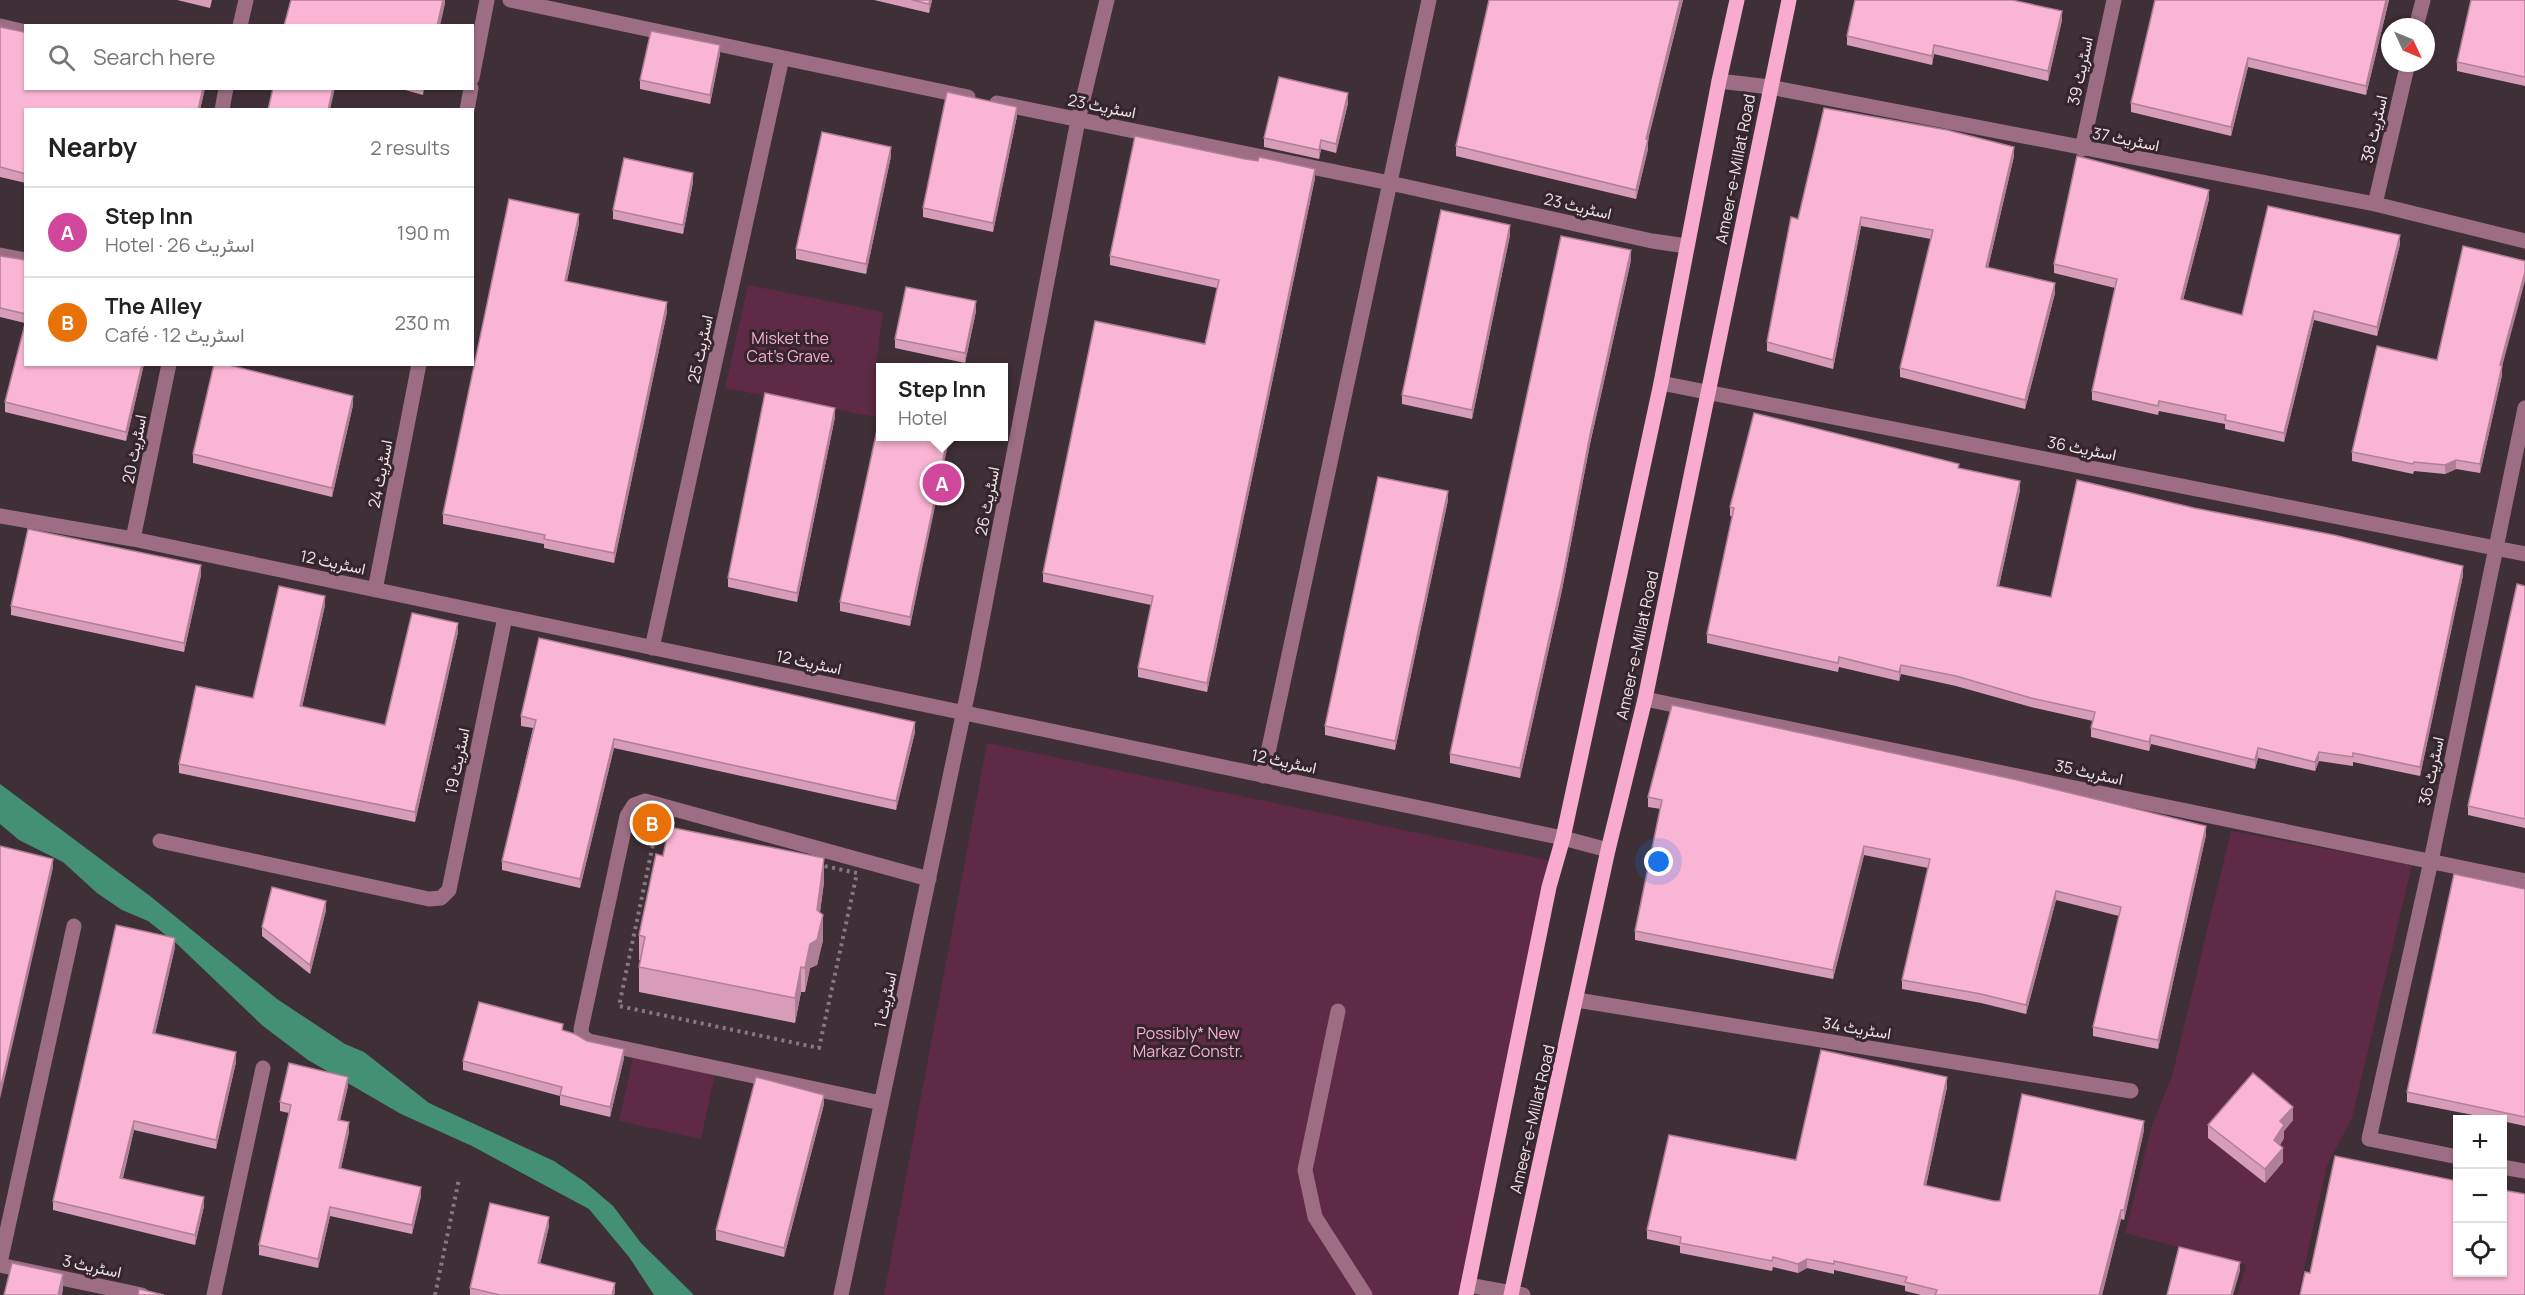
<!DOCTYPE html>
<html lang="en">
<head>
<meta charset="utf-8">
<style>
  :root { --surface:#fff; --page:#f2f2f2; --text:#222; --muted:#767676; --line:#e0e0e0; --accent:#2e725c }
  body { margin:0; font-family:Manrope,Vazirmatn,sans-serif; background:var(--page); color:var(--text) }
  .controls { position:absolute; right:18px; bottom:18px; display:grid; overflow:hidden; border-radius:0px; box-shadow:0 2px 4px #0004 }
  .controls button { width:54px; height:54px; display:grid; place-items:center; padding:0; border:0; border-bottom:2px solid var(--line); background:var(--surface); color:var(--text); font:30px sans-serif }
  .compass { position:absolute; left:2381px; top:18px; width:54px; height:54px; border-radius:50%; background:var(--surface); box-shadow:0 2px 4px #0004; rotate:134deg }
  .you { position:absolute; left:1659px; top:862px; width:21px; height:21px; margin:-15px; border:4px solid #fff; border-radius:50%; background:#1a73e8; box-shadow:0 0 0 9px #1a73e833 }
  .badge { display:grid; place-items:center; width:39px; height:39px; border-radius:50%; background:var(--accent); color:#fff; font-size:20px; font-weight:700 }
  .pin { position:absolute; translate:-50% -50%; border:3px solid #fff; box-shadow:0 2px 6px #0006 }
  .popup { position:absolute; left:876px; top:363px; width:132px; height:78px; box-sizing:border-box; display:grid; place-content:center; border-radius:0px; background:var(--surface); filter:drop-shadow(0 2px 4px #0005); font-size:20px; white-space:nowrap; color:var(--muted) }
  .popup b { font-size:22px; color:var(--text) }
  .popup::after { content:''; position:absolute; left:50%; top:100%; margin-left:-12px; border:12px solid transparent; border-top-color:var(--surface) }
  .list { margin:0; padding:0; list-style:none }
  h2 { display:flex; justify-content:space-between; align-items:center; height:78px; margin:0; padding:0 24px; font-size:26px }
  h2 small { font-size:20px; font-weight:400; color:var(--muted) }
  .list li { display:grid; grid-template-columns:39px 1fr auto; gap:18px; align-items:center; box-sizing:border-box; height:90px; padding:0 24px; border-top:2px solid var(--line) }
  .list b { display:block; font-size:22px; white-space:nowrap }
  .list p { margin:0; font-size:20px; white-space:nowrap; color:var(--muted) }
  .list em { font-size:20px; font-style:normal; color:var(--muted) }
  .icon { flex:none; width:33px; height:33px; fill:none; stroke:currentColor; stroke-width:2; stroke-linecap:round; stroke-linejoin:round }
  .map { position:relative; flex:none; width:2525px; height:1295px; overflow:hidden }
  .search { position:absolute; background:var(--surface); box-shadow:0 2px 4px #0004; left:24px; top:24px; width:450px; height:66px; display:flex; align-items:center; gap:15px; box-sizing:border-box; padding:0 21px; border-radius:0px; color:var(--muted); font-size:22px }
  .panel { position:absolute; background:var(--surface); box-shadow:0 2px 4px #0004; left:24px; top:108px; width:450px; height:258px; border-radius:0px }
  .map>svg:first-child { display:block }
</style>
</head>
<body>
<div class="map">
<svg width="2525" height="1295" viewBox="0 0 2525 1295">
  <rect width="100%" height="100%" fill="#3f2f36"/>
  <path fill="#5e2a45" d="M748,285L883,312L875,371L880,373V418L725,388Z
    M987,743L1562,863L1460,1295H884Z
    M2231,831L2412,865L2352,1118L2327,1166L2298,1295H2237L2246,1265L2125,1233L2151,1128L2172,1076Z
    M633,1057L715,1074L701,1139L619,1121Z"/>
  <path fill="#449074" d="M0,784L150,896L277,999L345,1044L364,1052L429,1103L554,1161L585,1182L613,1206L641,1243L694,1295H654L629,1257L589,1209L472,1146L401,1114L308,1060L263,1026L177,944L148,921L122,910L97,893L63,862L19,840L0,824Z"/>
  <g fill="none" stroke-linecap="round" stroke-linejoin="round">
    <path stroke="#87797f" stroke-width="4" stroke-dasharray="3 4.5" stroke-linecap="butt" d="M656,830L857,873L819,1048L619,1006Z
      M435,1295L459,1179"/>
    <path stroke="#9c6d83" stroke-width="15" d="M510,0L968,97
      M0,26L26,32
      M240,26L246,0
      M2416,27L2423,0
      M472,78L487,0
      M1719,81L1770,87L2375,204L2525,241
      M997,103L1390,183L1652,241L1687,246
      M222,110L226,88
      M467,110L471,88
      M2082,149L2114,0
      M2375,204L2408,63
      M0,255L26,260
      M1661,383L2525,554
      M0,516L133,539L1563,838L1608,850
      M133,539L169,364
      M375,590L419,364
      M652,648L782,58
      M1645,699L2525,881
      M1263,776L1429,0
      M160,841L429,899L441,898L449,890L505,617
      M1577,1000L2131,1091
      M1338,1011L1305,1170L1315,1217L1365,1295
      M881,1103L589,1041L582,1036L581,1029L627,816L634,805L645,801L929,879
      M2458,1157L2369,1139L2431,861L2525,408
      M2502,1167L2525,1171
      M0,1263L74,926
      M0,1265L142,1295
      M1468,1285L1523,1295
      M214,1295L263,1068
      M841,1295L971,677L1078,120L1107,0"/>
    <path stroke="#f8abcf" stroke-width="15" d="M1466,1295L1549,887L1563,838L1661,383L1719,81L1737,0
      M1511,1295L1608,850L1645,699L1789,0"/>
  </g>
  <path fill="#d79cb7" d="M177,0H212L210,8Z
    M874,0H932L929,13Z
    M1683,0L1648,139V149L1636,199L1456,156V146Z
    M2155,0H2389L2366,95L2248,67L2231,136L2131,112V103Z
    M2525,0V86L2457,71V62Z
    M2062,20L2048,81L1934,54L1932,65L1847,45V36Z
    M0,27L26,88H205L200,110H26V183L0,177Z
    M720,54L710,104L640,89V80Z
    M398,88H424L423,95Z
    M1348,103L1336,153L1321,149L1319,159L1264,147V138Z
    M1017,116L993,232L923,217V208Z
    M891,156L866,274L796,259V249Z
    M2014,156L1988,268L2055,293L2025,409L1900,377V368L1931,239L1861,226L1833,369L1767,351V342L1798,219Z
    M1315,178L1207,692L1138,677V668L1151,605L1043,582V573L1205,344L1217,288L1110,265V256Z
    M693,182L683,234L613,219V210Z
    M2209,199L2183,300L2242,315L2400,244L2377,336L2314,320L2284,442L2225,429V424L2159,411L2158,415L2092,400V391L2115,288L2054,273V264Z
    M579,223L567,281L667,312L614,563L544,548V544L443,524V514Z
    M1510,235L1472,419L1402,404V395Z
    M0,256L26,260V364H144L126,441L5,412V402L25,323L0,317Z
    M1631,260L1590,444L1562,590L1520,778L1450,763V754Z
    M976,311L965,363L895,348V339Z
    M2437,360L2502,367V375L2480,473L2456,469L2445,474L2414,471L2413,474L2352,461V452Z
    M353,405L332,497L193,463V454Z
    M835,417L797,602L728,587V578Z
    M949,436L910,626L840,611V602Z
    M1959,469L2020,490L1999,586L2051,597L2463,575L2420,776L2353,762V766L2319,761L2315,771L2258,758L2255,769L2151,744L2149,751L2091,737V728L2093,721L2031,707L1956,686L1901,674L1899,681L1839,667L1838,672L1707,643V634L1733,517L1730,516V507Z
    M1448,500L1395,750L1325,735V726Z
    M201,575L184,652L11,615V606Z
    M2525,586V828L2468,815V806Z
    M325,605L302,707L385,725L458,632L415,822L179,773V764L253,698Z
    M521,716L915,732L896,810L614,748L580,888L502,870V861L533,728L521,726Z
    M1648,797L2206,835L2158,1049L2093,1036V1027L2119,916L2056,900L2026,1014L1981,1003L1902,989V980L1928,868L1864,855L1833,979L1635,940V931L1661,809L1648,807Z
    M663,856L824,882L820,912L823,940L817,965L810,968L805,992H801L795,1023L639,992V967L641,960H639V935Z
    M2525,889V1126L2502,1121V1119H2493L2407,1102V1092Z
    M326,910L310,974L262,936V927Z
    M175,947L155,1034L236,1062L216,1149L134,1130L123,1178L204,1206L195,1245L53,1210V1201Z
    M563,1031L624,1058L610,1117L560,1105V1096L463,1070V1061Z
    M348,1086L340,1120L349,1132L341,1168L421,1196L412,1234L330,1216L318,1268L259,1255V1245L289,1113L280,1111V1102Z
    M1947,1087L1926,1186L1994,1201H2000L2144,1130L2124,1220L2121,1219L2102,1295H1921L1905,1291V1286L1834,1270V1274L1807,1268L1798,1273L1773,1267L1772,1271L1680,1253V1246L1647,1239V1230Z
    M824,1104L784,1257L716,1240V1230Z
    M2293,1120L2284,1131V1138L2280,1145L2283,1162L2265,1183L2208,1138V1125Z
    M549,1226L540,1264L615,1292L614,1295H470V1288Z"/>
  <path fill="#af7f95" d="M443,0H445V4L440,26H437Z
    M930,0H932L929,13V4Z
    M1680,0H1683L1646,148V139Z
    M2386,0H2389L2366,95V86Z
    M2062,11V20L2048,81V71Z
    M720,45V54L710,104V95Z
    M1934,45V54L1932,65V56Z
    M2248,58V67L2231,136V127Z
    M203,88H205L200,110H198Z
    M333,88H335L330,110H328Z
    M1348,93V103L1336,153V144Z
    M1017,107V116L993,232V223Z
    M1648,139V149L1636,199V190Z
    M1321,140V149L1319,159V150Z
    M891,147V156L866,274V264Z
    M2014,147V156L1986,276V267Z
    M1315,169V178L1207,692V683Z
    M693,173V182L683,234V225Z
    M2209,190V199L2181,308V299Z
    M579,214V223L565,290V281Z
    M1861,217V226L1833,369V360Z
    M1510,225V235L1472,419V410Z
    M2400,235V244L2377,336V327Z
    M1631,250V260L1590,444L1562,590L1520,778V768L1590,435Z
    M2525,272V281L2502,367V375L2480,473V464L2500,365Z
    M2055,283V293L2025,409V400Z
    M976,301V311L965,363V353Z
    M667,302V312L614,563V553Z
    M2314,311V320L2284,442V433Z
    M142,364H144L126,441V432Z
    M353,396V405L332,497V488Z
    M835,408V417L797,602V593Z
    M948,436H949V440L910,626V617Z
    M2456,460V469L2445,474V465Z
    M2020,481V490L1997,595V586Z
    M1448,491V500L1395,750V741Z
    M201,565V575L184,652V643Z
    M2463,566V575L2420,776V767Z
    M325,596V605L300,716V706Z
    M458,623V632L415,822V812Z
    M1901,665V674L1899,681V672Z
    M915,722V732L896,810V801Z
    M2151,735V744L2149,751V742Z
    M614,739V748L580,888V879Z
    M2258,748V758L2255,769V760Z
    M2319,752V761L2315,771V762Z
    M2206,826V835L2158,1049V1040Z
    M1864,846V855L1833,979V970Z
    M824,858V882L817,934V910Z
    M53,859V868L0,1099V1090Z
    M2056,891V900L2026,1014V1005Z
    M326,901V910L310,974V965Z
    M823,915V940L817,965L810,968L805,992V968L810,944Z
    M175,938V947L153,1043V1033Z
    M801,967V992L795,1023V998Z
    M624,1049V1058L610,1117V1107Z
    M236,1052V1062L216,1149V1140Z
    M348,1077V1086L338,1129V1120Z
    M1947,1077V1087L1924,1195V1185Z
    M824,1095V1104L784,1257V1248Z
    M2293,1107V1120L2284,1131V1138L2274,1153V1140L2280,1121Z
    M134,1121V1130L120,1187V1178Z
    M2144,1121V1130L2124,1220V1210Z
    M349,1122V1132L339,1177V1168Z
    M2283,1148V1162L2265,1183V1169Z
    M421,1187V1196L412,1234V1225Z
    M204,1197V1206L195,1245V1235Z
    M330,1207V1216L318,1268V1259Z
    M2121,1210V1219L2102,1295H2099Z
    M549,1217V1226L538,1272V1263Z
    M1807,1259V1268L1798,1273V1264Z
    M2240,1262V1271L2233,1295H2231Z
    M63,1274V1290L62,1295H58Z
    M615,1283V1292L614,1295H612Z"/>
  <path fill="#fab5d5" stroke="#af7f95" stroke-width="1.5" d="M291,0H443L437,26H284Z
    M912,0H930L929,4Z
    M1489,0H1680L1646,139H1648L1636,190L1456,146Z
    M1855,0H2012L2062,11L2048,71L1934,45L1932,56L1847,36Z
    M2155,0H2386L2366,86L2248,58L2231,127L2131,103Z
    M2471,0H2525V77L2457,62Z
    M0,27L24,32H26V88H203L198,110H26V174L0,167Z
    M651,31L720,45L710,95L640,80Z
    M1279,77L1348,93L1336,144L1321,140L1319,150L1264,138Z
    M273,88H333L328,110H268Z
    M947,92L1017,107L993,223L923,208Z
    M1824,108L1947,130L2014,147L1986,267L2055,283L2025,400L1900,368L1933,230L1861,217L1833,360L1767,342L1791,217L1798,219Z
    M822,132L891,147L866,264L796,249Z
    M1135,136L1245,159L1258,161L1259,157L1315,169L1207,683L1138,668L1153,596L1043,573L1095,321L1205,344L1219,280L1110,256Z
    M2077,156L2209,190L2181,299L2242,315L2268,206L2400,235L2377,327L2314,311L2284,433L2225,420L2226,415L2159,401L2158,406L2092,391L2117,279L2054,264Z
    M624,158L693,173L683,225L613,210Z
    M509,199L579,214L565,281L667,302L614,553L544,539L545,535L443,514Z
    M1441,210L1510,225L1472,410L1402,395Z
    M1561,236L1631,250L1590,435L1562,581L1520,768L1450,754Z
    M2463,246L2525,261V272L2500,365L2502,366L2480,464L2456,460L2445,465L2414,462L2413,464L2352,452L2377,346L2437,360Z
    M0,256L26,260V314L0,308Z
    M906,287L976,301L965,353L895,339Z
    M26,320V364H142L126,432L5,402Z
    M214,364H225L353,396L332,488L193,454Z
    M765,393L835,408L797,593L728,578Z
    M1754,413L1959,464L1958,468L2020,481L1997,586L2051,597L2077,480L2194,508L2334,535L2463,566L2420,767L2353,753V757L2319,752L2315,762L2258,748L2255,760L2151,735L2149,742L2091,728L2095,712L2031,698L1956,676L1901,665L1899,672L1839,657L1838,663L1707,634L1734,508L1730,507Z
    M880,416V436H948L910,617L840,602Z
    M1378,477L1448,491L1395,741L1325,726Z
    M28,529L201,565L184,643L11,606Z
    M2517,584L2525,586V819L2468,806Z
    M279,586L325,596L300,706L385,725L412,613L458,623L415,812L179,764L196,686L253,698Z
    M539,638L915,722L896,801L614,739L580,879L502,861L536,720L521,716Z
    M1672,705L2017,780L2206,826L2158,1040L2093,1027L2121,907L2056,891L2026,1005L1981,994L1902,980L1930,859L1864,846L1833,970L1635,931L1662,800L1648,797Z
    M669,827L824,858L817,910L823,915L817,940L810,944L805,968L801,967L795,998L639,967L645,937L639,935L656,854L663,856Z
    M0,846L53,859L0,1090Z
    M2454,874L2525,889V1117L2407,1092Z
    M272,887L326,901L310,965L262,927Z
    M116,925L175,938L153,1033L236,1052L216,1140L134,1121L120,1178L204,1197L195,1235L53,1201Z
    M479,1002L563,1024L562,1030L575,1034L587,1041L624,1049L610,1107L560,1095L562,1087L463,1061Z
    M1821,1050L1947,1077L1924,1185L1994,1201H2000L2022,1094L2144,1121L2124,1210H2121L2099,1295H1935L1937,1290L1905,1282L1907,1277L1834,1261V1264L1807,1259L1798,1264L1773,1257L1772,1261L1680,1243L1681,1237L1647,1230L1669,1135L1796,1160Z
    M289,1063L348,1077L338,1120L349,1122L339,1168L421,1187L412,1225L330,1207L318,1259L259,1245L291,1105L280,1102Z
    M2253,1073L2293,1107L2280,1121L2284,1125L2274,1140L2283,1148L2265,1169L2208,1125Z
    M756,1077L824,1095L784,1248L716,1230Z
    M2335,1156L2457,1181V1272H2502V1190L2525,1194V1295H2300L2305,1272L2310,1273Z
    M490,1203L549,1217L538,1263L615,1283L612,1295H500L470,1288Z
    M2179,1247L2240,1262L2231,1295H2167Z
    M12,1263L63,1274L58,1295H4Z
    M139,1289L164,1295H138Z"/>
  <g text-anchor="middle" dominant-baseline="central" stroke-width="6" stroke-linejoin="round" paint-order="stroke">
    <g font-size="16" fill="#eee3e8" stroke="#35252c">
      <text transform="translate(2080 71) rotate(-78)">اسٹریٹ 39</text>
      <text transform="translate(1102 106) rotate(11)">اسٹریٹ 23</text>
      <text transform="translate(2374 129) rotate(-77)">اسٹریٹ 38</text>
      <text transform="translate(2126 139) rotate(11)">اسٹریٹ 37</text>
      <text transform="translate(1735 169) rotate(-79)">Ameer-e-Millat Road</text>
      <text transform="translate(1578 206) rotate(13)">اسٹریٹ 23</text>
      <text transform="translate(700 349) rotate(-78)">اسٹریٹ 25</text>
      <text transform="translate(2082 448) rotate(11)">اسٹریٹ 36</text>
      <text transform="translate(134 449) rotate(-79)">اسٹریٹ 20</text>
      <text transform="translate(380 474) rotate(-79)">اسٹریٹ 24</text>
      <text transform="translate(987 501) rotate(-79)">اسٹریٹ 26</text>
      <text transform="translate(333 562) rotate(12)">اسٹریٹ 12</text>
      <text transform="translate(1637 645) rotate(-78)">Ameer-e-Millat Road</text>
      <text transform="translate(809 662) rotate(12)">اسٹریٹ 12</text>
      <text transform="translate(457 761) rotate(-78)">اسٹریٹ 19</text>
      <text transform="translate(1284 761) rotate(12)">اسٹریٹ 12</text>
      <text transform="translate(2431 771) rotate(-78)">اسٹریٹ 36</text>
      <text transform="translate(2089 772) rotate(12)">اسٹریٹ 35</text>
      <text transform="translate(885 1000) rotate(-78)">اسٹریٹ 1</text>
      <text transform="translate(1857 1028) rotate(9)">اسٹریٹ 34</text>
      <text transform="translate(1532 1119) rotate(-77)">Ameer-e-Millat Road</text>
      <text transform="translate(92 1266) rotate(12)">اسٹریٹ 3</text>
    </g>
    <g font-size="16" fill="#f6aed0" stroke="#35252c">
      <text x="790" y="338">Misket the<tspan x="790" dy="18">Cat's Grave.</tspan></text>
      <text x="1188" y="1033">Possibly* New<tspan x="1188" dy="18">Markaz Constr.</tspan></text>
    </g>
  </g>
</svg>
<div class="controls">
<button>+</button>
<button>−</button>
<button><svg class="icon" aria-label="locate" viewBox="0 0 24 24"><circle cx="12" cy="12" r="6"/><path d="M12 2v4M12 18v4M2 12h4M18 12h4"/></svg></button>
</div>
<svg class="compass" viewBox="-18 -18 36 36"><path d="M0-13l5 13h-10z" fill="#e53935"/><path d="M0 13l5-13h-10z" fill="#767676"/></svg>
<div class="you"></div>
<div class="pin badge" style="left:942px;top:483px;background:#d1479c">A</div>
<div class="popup"><b>Step Inn</b>Hotel</div>
<div class="pin badge" style="left:652px;top:823px;background:#e8710a">B</div>
<div class="search"><svg class="icon" aria-label="search" viewBox="0 0 24 24"><circle cx="10" cy="10" r="6"/><path d="M15 15l6 6"/></svg>Search here</div>
<section class="panel">
<h2>Nearby<small>2 results</small></h2>
<ul class="list">
<li><span class="badge" style="background:#d1479c">A</span><div><b>Step Inn</b><p>Hotel · اسٹریٹ 26</p></div><em>190 m</em></li>
<li><span class="badge" style="background:#e8710a">B</span><div><b>The Alley</b><p>Café · اسٹریٹ 12</p></div><em>230 m</em></li>
</ul>
</section>
</div>
</body>
</html>
